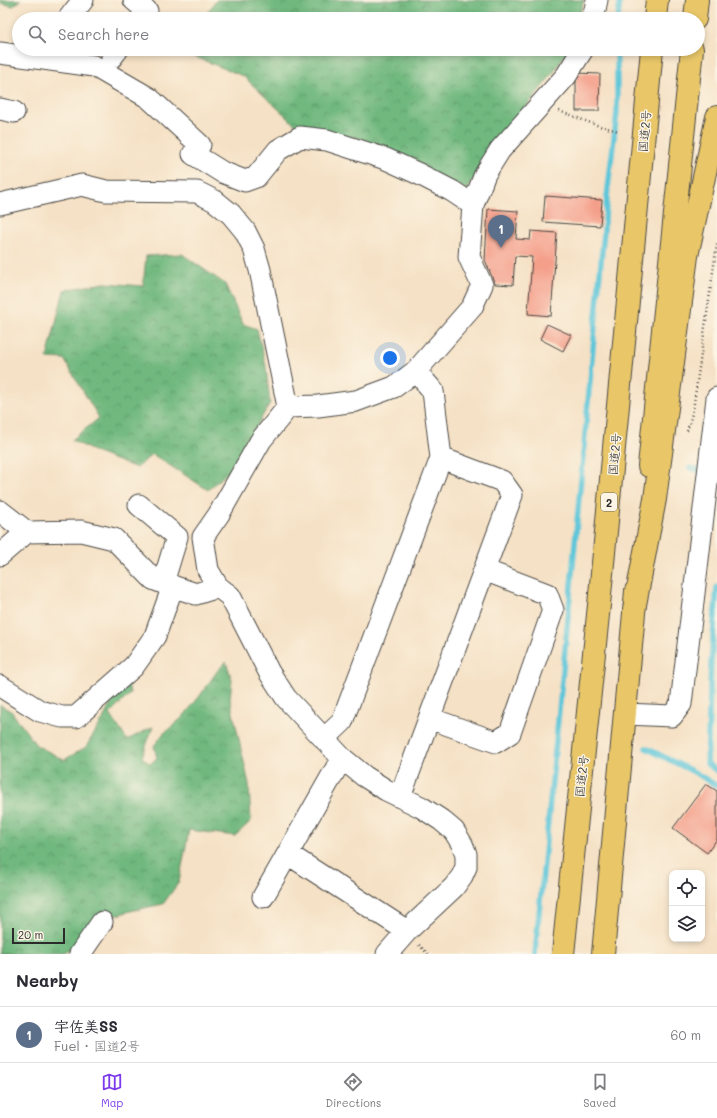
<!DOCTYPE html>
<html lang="en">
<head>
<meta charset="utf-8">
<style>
  :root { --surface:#fff; --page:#f2f2f3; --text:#2b2b33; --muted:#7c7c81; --line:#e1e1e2; --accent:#7c3aed }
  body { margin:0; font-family:Mali,"Klee One",sans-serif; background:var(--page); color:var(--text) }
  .controls { position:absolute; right:12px; bottom:12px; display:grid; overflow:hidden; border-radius:8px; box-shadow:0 2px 6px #0003 }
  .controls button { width:36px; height:36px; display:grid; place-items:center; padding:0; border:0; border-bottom:1px solid var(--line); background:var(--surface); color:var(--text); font:20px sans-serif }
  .scale { position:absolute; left:12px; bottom:10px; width:53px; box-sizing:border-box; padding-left:4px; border:2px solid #2b2b2b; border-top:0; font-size:11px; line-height:14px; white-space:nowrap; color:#2b2b2b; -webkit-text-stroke:3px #fcf5e5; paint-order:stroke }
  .you { position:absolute; left:390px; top:358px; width:14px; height:14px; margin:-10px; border:3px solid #fff; border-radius:50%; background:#1a73e8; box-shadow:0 0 0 6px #1a73e833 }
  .badge { display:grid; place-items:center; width:26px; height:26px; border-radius:50%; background:var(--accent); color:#fff; font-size:13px; font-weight:700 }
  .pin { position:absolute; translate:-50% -33px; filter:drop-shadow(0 1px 2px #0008) }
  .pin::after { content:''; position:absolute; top:21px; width:14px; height:12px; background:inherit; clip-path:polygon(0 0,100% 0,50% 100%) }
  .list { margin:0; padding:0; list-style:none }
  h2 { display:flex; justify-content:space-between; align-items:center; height:52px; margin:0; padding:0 16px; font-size:17px }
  h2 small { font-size:13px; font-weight:400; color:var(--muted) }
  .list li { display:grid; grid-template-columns:26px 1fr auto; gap:12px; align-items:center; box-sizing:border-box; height:56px; padding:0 16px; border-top:1px solid var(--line) }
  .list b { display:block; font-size:15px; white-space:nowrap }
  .list p { margin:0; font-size:13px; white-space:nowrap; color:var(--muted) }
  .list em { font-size:13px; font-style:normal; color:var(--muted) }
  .icon { flex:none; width:22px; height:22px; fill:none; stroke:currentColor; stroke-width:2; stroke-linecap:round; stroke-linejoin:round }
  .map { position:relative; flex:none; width:717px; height:954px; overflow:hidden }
  .search { position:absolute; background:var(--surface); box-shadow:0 2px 6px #0003; left:12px; right:12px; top:12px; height:44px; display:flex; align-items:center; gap:10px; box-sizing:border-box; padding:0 14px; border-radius:22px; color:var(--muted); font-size:15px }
  .sheet { height:108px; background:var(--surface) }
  nav { display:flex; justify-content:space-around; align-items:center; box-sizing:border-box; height:56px; border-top:1px solid var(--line); background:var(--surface); font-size:11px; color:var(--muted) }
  nav a { display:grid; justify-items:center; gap:2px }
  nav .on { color:var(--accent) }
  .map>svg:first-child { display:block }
</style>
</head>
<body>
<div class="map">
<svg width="717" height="954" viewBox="0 0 717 954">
  <defs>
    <pattern id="forest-crowns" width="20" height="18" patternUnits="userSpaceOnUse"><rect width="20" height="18" fill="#70b87e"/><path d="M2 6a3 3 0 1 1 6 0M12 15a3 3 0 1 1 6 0" fill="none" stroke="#5c9667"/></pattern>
  </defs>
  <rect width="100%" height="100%" fill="#fcf5e5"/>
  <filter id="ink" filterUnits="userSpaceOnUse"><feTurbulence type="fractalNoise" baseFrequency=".025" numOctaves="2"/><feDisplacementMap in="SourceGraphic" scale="8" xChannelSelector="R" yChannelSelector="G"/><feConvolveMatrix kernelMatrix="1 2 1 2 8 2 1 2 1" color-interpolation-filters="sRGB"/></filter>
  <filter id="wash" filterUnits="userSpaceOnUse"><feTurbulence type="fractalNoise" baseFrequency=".012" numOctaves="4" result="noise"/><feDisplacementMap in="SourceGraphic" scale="16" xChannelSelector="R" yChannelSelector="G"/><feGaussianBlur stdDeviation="0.9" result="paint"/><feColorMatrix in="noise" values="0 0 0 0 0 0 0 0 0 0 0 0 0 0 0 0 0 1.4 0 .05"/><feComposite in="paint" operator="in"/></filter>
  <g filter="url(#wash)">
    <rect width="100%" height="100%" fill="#f5e1c5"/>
    <path fill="url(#forest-crowns)" stroke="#4e7254" d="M0,0H21L13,6L0,3Z
      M217,0H584L578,19H202Z
      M179,49H569L553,73L496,144L467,190L362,139L300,129L243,76L178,50Z
      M182,254L225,284L243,324L257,329L266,366L270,403L249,440L228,472L208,490L152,454L137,468L97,453L72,440L99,418L64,359L47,358L64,290L105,283L143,286L146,256Z
      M226,662L232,679L230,699L249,784L251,821L235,836L189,830L179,882L163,904L130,911L99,921L64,954H0V705L11,711L36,745L64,760L86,747L103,719L113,699L128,680L130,694L110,714L127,740L153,727L142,757L150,764L157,758L154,746L163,734L182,718L199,697L218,670Z"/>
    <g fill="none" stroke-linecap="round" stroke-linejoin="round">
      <path stroke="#5dc6d9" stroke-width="5.5" d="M618,19L620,0
        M690,468L698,470
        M717,587L711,663L707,764L717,771
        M646,748L696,773L717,786
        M535,954L568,619L607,197L617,112V49"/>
    </g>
    <g id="blocks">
      <path fill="#f49f8a" d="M576,73L600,74L599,111H576Z
        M545,196L602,200L600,226L543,222Z
        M488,209L518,211L516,239L530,240L531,231L557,233L551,316L528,314L532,257L515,256L513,285L495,284L485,260Z
        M547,324L571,335L563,351L540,339Z
        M706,784L717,791V839L707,853L673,828Z"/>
    </g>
  </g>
  <g filter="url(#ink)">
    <use href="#blocks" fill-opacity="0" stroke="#494642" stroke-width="1"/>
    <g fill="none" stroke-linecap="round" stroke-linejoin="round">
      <defs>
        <path id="minor" d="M134,0L147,11L141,19
          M69,18L83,0
          M593,19L597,0
          M0,53L94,66L149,98L200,145L193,154L222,172L245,181L256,177L278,150L300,137L327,140L386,159L419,174L452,191L473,205
          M112,57L118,49
          M0,109L14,112
          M0,204L82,185L106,191L197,192L215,201L231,214L245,231L254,249L260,270L288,407
          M139,505L177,537L163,583
          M0,511L27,532L81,531L114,539L153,579L163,583L196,594L218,587
          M0,555L27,532
          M0,686L40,711L62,717H76L134,666L155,636L173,586
          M625,714L672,716L681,704L717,398
          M429,718L496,742L510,733L553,610L547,594L484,570
          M324,739L342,722L441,458L433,391L416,371
          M400,797L512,495L502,481L441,458
          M288,854L407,931
          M263,897L342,758
          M80,954L102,922
          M387,954L407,931L454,887L462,876L466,867V854L462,844L454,831L441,820L421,807L386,790L364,776L342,758L286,698L269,672L230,596L218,587L208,570L203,537L219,514L261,440L288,407L318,406L356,401L394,387L416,371L472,307L482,285L469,257L473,205L485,174L500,150L566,76L583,49"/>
        <path id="trunk" d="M655,19L657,0
          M695,19L697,0
          M649,466L692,49
          M563,954L599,605L652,49
          M603,954L636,591"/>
        <path id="motorway" d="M634,610L655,499L687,256L717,117"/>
      </defs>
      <use href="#minor" stroke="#494642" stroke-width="23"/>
      <use href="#trunk" stroke="#494642" stroke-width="24"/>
      <use href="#motorway" stroke="#494642" stroke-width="24"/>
      <path stroke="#494642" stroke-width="2.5" stroke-dasharray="1 3" stroke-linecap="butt" d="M559,111L599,126L619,131
        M687,431L693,410L717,244
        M419,945L428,954"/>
      <use href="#minor" stroke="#fff" stroke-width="21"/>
      <use href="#trunk" stroke="#e9c769" stroke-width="22"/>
      <use href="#motorway" stroke="#e9c769" stroke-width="22"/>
    </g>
  </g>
  <g text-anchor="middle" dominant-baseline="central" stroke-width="3" stroke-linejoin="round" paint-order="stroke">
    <rect fill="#fcf5e5" stroke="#6a6863" stroke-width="1" x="601" y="493" width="16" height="18" rx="3"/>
    <g font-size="11" font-weight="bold" fill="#2b2b2b">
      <text x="609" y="502">2</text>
    </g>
    <g font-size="12" fill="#2b2b2b" stroke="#fcf5e5">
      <text transform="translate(644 131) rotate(-85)">国道2号</text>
      <text transform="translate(614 454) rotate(-85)">国道2号</text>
      <text transform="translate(581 776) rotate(-84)">国道2号</text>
    </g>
  </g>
</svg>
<div class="controls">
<button><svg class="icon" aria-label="locate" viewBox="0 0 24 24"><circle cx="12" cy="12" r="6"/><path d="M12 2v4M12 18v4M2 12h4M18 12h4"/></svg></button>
<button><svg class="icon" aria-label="layers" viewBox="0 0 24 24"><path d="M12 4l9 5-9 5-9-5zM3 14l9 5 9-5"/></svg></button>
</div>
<div class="scale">20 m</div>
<div class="you"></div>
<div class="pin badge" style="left:501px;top:248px;background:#5c6f8a">1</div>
<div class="search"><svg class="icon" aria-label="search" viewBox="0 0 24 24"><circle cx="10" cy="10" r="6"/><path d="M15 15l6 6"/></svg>Search here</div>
</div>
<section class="sheet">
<h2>Nearby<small></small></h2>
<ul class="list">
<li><span class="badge" style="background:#5c6f8a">1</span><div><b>宇佐美SS</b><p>Fuel · 国道2号</p></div><em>60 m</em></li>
</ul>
</section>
<nav>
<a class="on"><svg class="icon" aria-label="map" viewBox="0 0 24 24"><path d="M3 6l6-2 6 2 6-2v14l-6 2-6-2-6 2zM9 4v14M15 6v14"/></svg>Map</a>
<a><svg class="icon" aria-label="directions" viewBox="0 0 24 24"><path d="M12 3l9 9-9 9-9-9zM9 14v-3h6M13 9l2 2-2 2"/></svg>Directions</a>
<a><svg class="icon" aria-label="saved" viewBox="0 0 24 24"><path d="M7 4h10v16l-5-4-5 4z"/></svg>Saved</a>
</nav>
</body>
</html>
